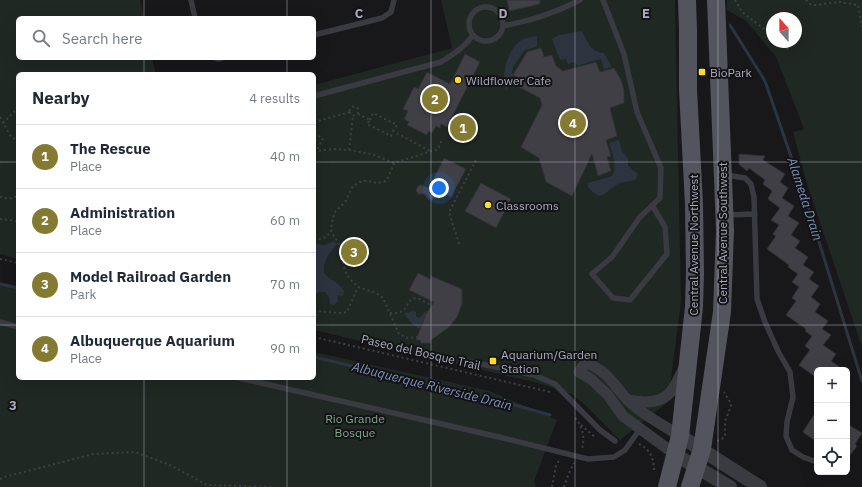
<!DOCTYPE html>
<html lang="en">
<head>
<meta charset="utf-8">
<style>
  :root { --surface:#fff; --page:#f2f2f3; --text:#1f2937; --muted:#747a83; --line:#e0e1e3; --accent:#847a31 }
  body { margin:0; font-family:"IBM Plex Sans",sans-serif; background:var(--page); color:var(--text) }
  .controls { position:absolute; right:12px; bottom:12px; display:grid; overflow:hidden; border-radius:6px; box-shadow:0 4px 16px #0002 }
  .controls button { width:36px; height:36px; display:grid; place-items:center; padding:0; border:0; border-bottom:1px solid var(--line); background:var(--surface); color:var(--text); font:20px sans-serif }
  .compass { position:absolute; left:766px; top:12px; width:36px; height:36px; border-radius:50%; background:var(--surface); box-shadow:0 4px 16px #0002; rotate:339deg }
  .you { position:absolute; left:439px; top:188px; width:14px; height:14px; margin:-10px; border:3px solid #fff; border-radius:50%; background:#1a73e8; box-shadow:0 0 0 6px #1a73e833 }
  .badge { display:grid; place-items:center; width:26px; height:26px; border-radius:50%; background:var(--accent); color:#fff; font-size:13px; font-weight:700 }
  .pin { position:absolute; translate:-50% -50%; border:2px solid #fff; box-shadow:0 1px 4px #0006 }
  .list { margin:0; padding:0; list-style:none }
  h2 { display:flex; justify-content:space-between; align-items:center; height:52px; margin:0; padding:0 16px; font-size:17px }
  h2 small { font-size:13px; font-weight:400; color:var(--muted) }
  .list li { display:grid; grid-template-columns:26px 1fr auto; gap:12px; align-items:center; box-sizing:border-box; height:64px; padding:0 16px; border-top:1px solid var(--line) }
  .list b { display:block; font-size:15px; white-space:nowrap }
  .list p { margin:0; font-size:13px; white-space:nowrap; color:var(--muted) }
  .list em { font-size:13px; font-style:normal; color:var(--muted) }
  .icon { flex:none; width:22px; height:22px; fill:none; stroke:currentColor; stroke-width:2; stroke-linecap:round; stroke-linejoin:round }
  .map { position:relative; flex:none; width:862px; height:487px; overflow:hidden }
  .search { position:absolute; background:var(--surface); box-shadow:0 4px 16px #0002; left:16px; top:16px; width:300px; height:44px; display:flex; align-items:center; gap:10px; box-sizing:border-box; padding:0 14px; border-radius:6px; color:var(--muted); font-size:15px }
  .panel { position:absolute; background:var(--surface); box-shadow:0 4px 16px #0002; left:16px; top:72px; width:300px; height:308px; border-radius:6px }
  .map>svg:first-child { display:block }
</style>
</head>
<body>
<div class="map">
<svg width="862" height="487" viewBox="0 0 862 487">
  <rect width="100%" height="100%" fill="#18171a"/>
  <path fill="#1f2822" fill-rule="evenodd" d="M0,0H140L144,18H18V58H152L156,74H18V259L0,254Z
    M441,0H675L681,302L668,402L620,440L585,405L572,394L538,383L314,330V85L452,48Z
    M727,0H862V347L807,184L793,132L804,129L776,57L746,21L727,10ZM772,18H796V42H772Z
    M0,282L18,286V378H314V352L490,391L557,420L534,481L536,487H0Z"/>
  <path fill="#2c343f" d="M582,31C588,42 590,52 604,53L612,67L604,69L601,59L577,66L575,62L568,64L566,59L560,60L552,39L559,35Z
    M537,36V46L524,51L513,67L512,72L514,78L506,90C501,75 506,53 519,42C523,38 531,37 537,36Z
    M619,140L622,151L628,159V166L638,174L636,179C630,182 623,181 618,184C603,192 603,204 588,187V183L612,176C618,167 612,152 609,143Z
    M334,241L337,244C330,251 317,269 328,277C334,282 341,284 344,292L343,296L337,295L338,301L334,305L330,304L329,297L325,292H319L314,295V244L325,245Z
    M412,311L416,312V316L419,318L425,312L428,311L420,329L413,325L405,315L406,312L408,313Z"/>
  <g fill="none" stroke-linecap="round" stroke-linejoin="round">
    <path stroke="#2c343f" stroke-width="3" d="M730,25L765,81L808,206L862,381
      M0,284L18,288
      M314,357L511,404L550,415"/>
  </g>
  <path fill="#3f3f45" stroke="#323136" d="M507,0H540V4L509,11Z
    M541,48L544,57L552,55L556,66L563,71L596,62L600,72L614,68L621,80L624,90V103L610,108L617,136L606,140L611,156L607,157L611,171L598,176L592,154L572,196L546,182L539,158L521,147L542,105L540,98L519,87L522,80L513,75L527,52Z
    M465,54L480,62L447,127L441,124L440,128L436,126L432,133L429,131L427,135L407,125L409,122L404,119L408,111L403,109L414,87L418,89L427,72L450,84Z
    M739,154L765,156L763,160L785,174L780,182L788,188L782,198L794,206L788,216L799,223L791,235L800,241L795,248L808,257L803,265L814,272L809,279L819,286L811,297L820,304L815,312L828,321L822,329L831,335L823,345L836,354L831,361L844,370H817V378L799,365L810,350L805,346L812,336L805,331L806,329L786,315L796,301L792,298L799,287L792,282L798,274L788,267L789,265L767,249L776,236L773,234L779,225L771,220L780,208L768,199L772,191L763,184L765,180L749,168L747,171L739,164Z
    M444,158L466,169L451,197L446,194L445,196L439,195L432,200L428,198L426,194H418L416,190L418,186L421,185L429,188Z
    M481,183L511,199L496,228L465,211Z
    M418,273L430,279L431,276L462,289V304L457,317L449,327L431,340V343H421L420,340H416L426,314L434,302L409,290Z
    M817,410V442L803,432Z
    M847,424L862,433L855,444L857,446L847,459Z"/>
  <g fill="none" stroke-linecap="round" stroke-linejoin="round">
    <path stroke="#3e3f46" stroke-width="2" stroke-dasharray="2 3" stroke-linecap="butt" d="M735,0L742,12L772,35
      M806,0L810,4L815,5L839,2L858,5L862,27
      M779,42L790,51
      M349.5 111a4.5 4.5 0 1 1 9 0a4.5 4.5 0 1 1-9 0Z
      M358,114L370,120L367,124L391,136L393,131L430,151
      M0,117L10,135L18,142
      M370,120L373,113L397,125L393,131
      M314,122L350,112
      M3,123L18,108
      M314,136L316,135L323,138L317,150L314,149
      M349,150L353,116
      M314,151L333,149L349,150L371,154L394,163L438,149L442,140
      M394,163L388,178L384,182L377,183L368,181H362L353,186L345,202L334,213L331,229L332,233L341,247L345,271L349,278L358,287L376,293L383,298L399,334L408,338L417,337
      M0,197L9,199L18,196
      M0,219L18,221
      M314,241L326,237L331,231
      M459,244L449,212L477,158
      M0,259L18,263
      M314,311L341,313L347,312L358,287
      M390,313H397L403,311C406,308 407,305 409,302C414,294 423,301 429,304L431,300
      M314,326L317,311
      M314,337L550,392
      M575,418C583,427 585,437 582,449
      M581,425L596,438
      M717,441L722,439L725,435V421L731,406L730,402L724,392
      M639,444C651,450 654,459 654,471L656,472
      M0,479L4,477L94,454L135,452L170,465L207,485L271,487
      M552,487L556,466L560,459
      M564,487L569,473L574,463"/>
    <path stroke="#3a3a41" stroke-width="5.5" d="M191,0L195,18
      M603,0L624,54L637,112L661,168L660,198L640,217L612,257L592,274L613,298L630,300L667,254L665,227L652,205
      M469 24a17 17 0 1 1 34 0a17 17 0 1 1-34 0Z
      M503,26C530,21 555,13 580,0
      M314,35L382,18L391,12L394,0
      M215,58L218,59L222,58
      M314,96L441,62C453,55 465,47 473,35
      M726,175L745,178L751,184L754,197L757,299L765,322L778,351L790,372L793,397L787,422L786,436L792,450L803,457L817,462
      M727,215L755,214
      M0,322L18,327
      M466,361L534,375L555,384L600,430L615,441
      M239,378L499,437L588,459L614,457L625,450L640,429"/>
    <path stroke="#3a3a41" stroke-width="11" d="M628,400C643,403 663,404 672,390C677,383 680,375 684,368
      M676,455L623,416L608,395L591,379L579,372L585,363C610,370 616,391 633,405C647,417 665,426 680,436"/>
    <path stroke="#3a3a41" stroke-width="14" d="M680,436L760,487
      M676,455L730,487"/>
    <path stroke="#54545f" stroke-width="18" d="M667,487L680,436L694,307L695,272L694,204L688,90V30L687,0
      M690,487L702,449L722,312L725,230L716,0"/>
  </g>
  <path fill="none" stroke="#a9abbb" stroke-width="1" stroke-opacity="0.55" d="M144,0V18M287,0V18M431,0V487M575,0V487M718,0V487M144,58V74M287,58V74M0,162H18M314,162H862M0,325H18M314,325H862M144,378V487M287,378V487"/>
  <g fill="#ffdc2a" stroke="#131215" stroke-width="1.5">
    <rect x="698" y="68" width="8" height="8" rx="2"/>
    <circle cx="458" cy="80" r="4"/>
    <circle cx="488" cy="205" r="4"/>
    <rect x="489" y="357" width="8" height="8" rx="2"/>
  </g>
  <g text-anchor="middle" dominant-baseline="central" stroke-width="4" stroke-linejoin="round" paint-order="stroke">
    <g font-size="12" fill="#a9abbb" stroke="#131215" text-anchor="start">
      <text x="710" y="72">BioPark</text>
      <text x="466" y="80">Wildflower Cafe</text>
      <text x="496" y="205">Classrooms</text>
      <text x="501" y="354">Aquarium/Garden<tspan x="501" dy="14">Station</tspan></text>
    </g>
    <g font-size="12" fill="#a9abbb" stroke="#131215">
      <text transform="translate(722 233) rotate(-90)">Central Avenue Southwest</text>
      <text transform="translate(693 245) rotate(-90)">Central Avenue Northwest</text>
      <text transform="translate(421 352) rotate(13)">Paseo del Bosque Trail</text>
    </g>
    <g font-size="12" fill="#7ea788" stroke="#131215">
      <text x="355" y="418">Rio Grande<tspan x="355" dy="14">Bosque</tspan></text>
    </g>
    <g font-size="13" font-style="italic" fill="#7d92b8" stroke="#131215">
      <text transform="translate(805 199) rotate(72)">Alameda Drain</text>
      <text transform="translate(432 386) rotate(14)">Albuquerque Riverside Drain</text>
    </g>
  </g>
  <g font-size="13" text-anchor="middle" font-weight="bold" fill="#a9abbb" stroke="#131215" stroke-width="4" stroke-linejoin="round" paint-order="stroke">
    <text x="359" y="18">C</text>
    <text x="503" y="18">D</text>
    <text x="646" y="18">E</text>
    <text x="13" y="410">3</text>
  </g>
</svg>
<div class="controls">
<button>+</button>
<button>−</button>
<button><svg class="icon" aria-label="locate" viewBox="0 0 24 24"><circle cx="12" cy="12" r="6"/><path d="M12 2v4M12 18v4M2 12h4M18 12h4"/></svg></button>
</div>
<svg class="compass" viewBox="-18 -18 36 36"><path d="M0-13l5 13h-10z" fill="#e53935"/><path d="M0 13l5-13h-10z" fill="#747a83"/></svg>
<div class="you"></div>
<div class="pin badge" style="left:463px;top:128px">1</div>
<div class="pin badge" style="left:435px;top:99px">2</div>
<div class="pin badge" style="left:354px;top:252px">3</div>
<div class="pin badge" style="left:573px;top:123px">4</div>
<div class="search"><svg class="icon" aria-label="search" viewBox="0 0 24 24"><circle cx="10" cy="10" r="6"/><path d="M15 15l6 6"/></svg>Search here</div>
<section class="panel">
<h2>Nearby<small>4 results</small></h2>
<ul class="list">
<li><span class="badge">1</span><div><b>The Rescue</b><p>Place</p></div><em>40 m</em></li>
<li><span class="badge">2</span><div><b>Administration</b><p>Place</p></div><em>60 m</em></li>
<li><span class="badge">3</span><div><b>Model Railroad Garden</b><p>Park</p></div><em>70 m</em></li>
<li><span class="badge">4</span><div><b>Albuquerque Aquarium</b><p>Place</p></div><em>90 m</em></li>
</ul>
</section>
</div>
</body>
</html>
